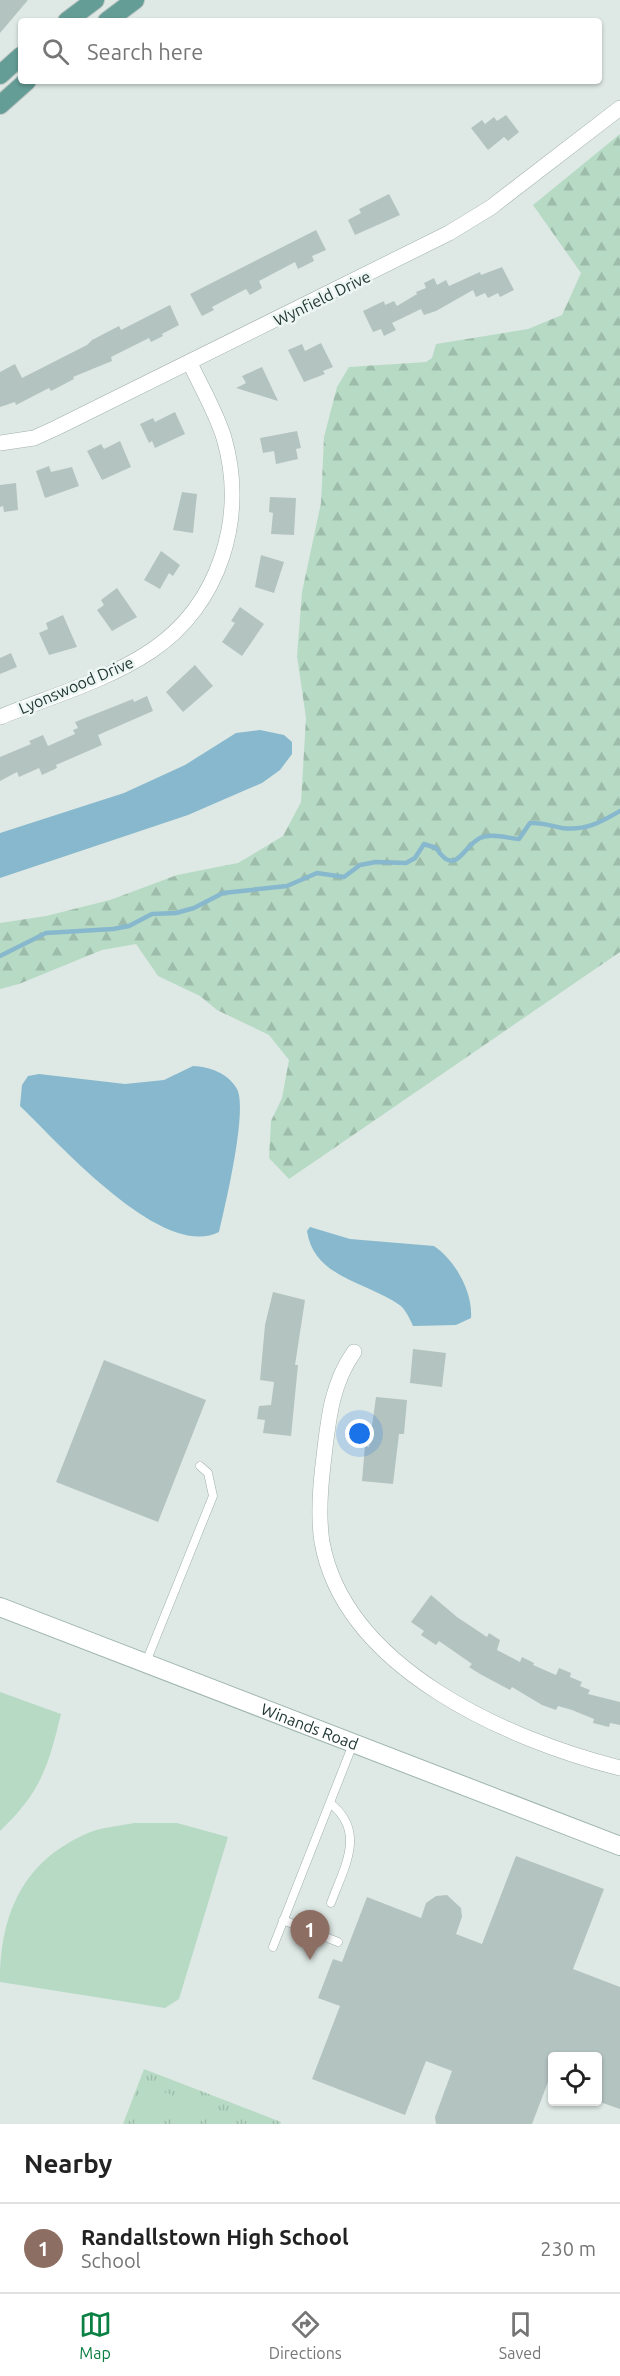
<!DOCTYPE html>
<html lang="en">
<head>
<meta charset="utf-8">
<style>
  :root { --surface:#fff; --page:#f2f2f2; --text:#222; --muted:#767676; --line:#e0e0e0; --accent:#0b8043 }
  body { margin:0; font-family:Ubuntu,sans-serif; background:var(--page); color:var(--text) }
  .controls { position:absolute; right:18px; bottom:18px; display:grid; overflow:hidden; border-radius:6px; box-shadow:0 2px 4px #0004 }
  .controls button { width:54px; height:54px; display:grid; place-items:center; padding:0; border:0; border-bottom:2px solid var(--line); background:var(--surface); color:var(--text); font:30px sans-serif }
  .you { position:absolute; left:360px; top:1434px; width:21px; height:21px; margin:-15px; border:4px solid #fff; border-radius:50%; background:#1a73e8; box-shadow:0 0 0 9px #1a73e833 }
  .badge { display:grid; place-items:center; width:39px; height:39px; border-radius:50%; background:var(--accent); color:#fff; font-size:20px; font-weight:700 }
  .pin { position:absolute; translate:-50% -50px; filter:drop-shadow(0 2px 3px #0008) }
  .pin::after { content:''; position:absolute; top:32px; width:21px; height:18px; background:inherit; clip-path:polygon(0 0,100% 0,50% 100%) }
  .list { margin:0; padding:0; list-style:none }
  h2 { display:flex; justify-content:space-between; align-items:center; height:78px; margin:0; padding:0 24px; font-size:26px }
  h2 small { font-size:20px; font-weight:400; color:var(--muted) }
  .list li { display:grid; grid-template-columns:39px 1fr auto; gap:18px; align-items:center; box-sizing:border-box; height:90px; padding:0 24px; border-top:2px solid var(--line) }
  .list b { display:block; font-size:22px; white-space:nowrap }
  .list p { margin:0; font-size:20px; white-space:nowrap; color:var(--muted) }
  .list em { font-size:20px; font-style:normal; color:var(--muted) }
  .icon { flex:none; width:33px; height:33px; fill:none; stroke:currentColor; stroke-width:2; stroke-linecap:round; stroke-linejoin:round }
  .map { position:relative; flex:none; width:620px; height:2124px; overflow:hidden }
  .search { position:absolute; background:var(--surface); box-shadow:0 2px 4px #0004; left:18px; right:18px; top:18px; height:66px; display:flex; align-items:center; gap:15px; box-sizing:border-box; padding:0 21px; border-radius:6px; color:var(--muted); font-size:22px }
  .sheet { height:168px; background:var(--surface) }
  nav { display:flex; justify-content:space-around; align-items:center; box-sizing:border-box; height:84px; border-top:2px solid var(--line); background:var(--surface); font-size:16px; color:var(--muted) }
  nav a { display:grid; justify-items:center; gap:3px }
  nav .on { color:var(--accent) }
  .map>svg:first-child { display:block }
</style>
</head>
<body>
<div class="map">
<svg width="620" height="2124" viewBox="0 0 620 2124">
  <defs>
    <pattern id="grass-tufts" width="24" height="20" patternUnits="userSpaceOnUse" patternTransform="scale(1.5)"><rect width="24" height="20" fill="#b7dac5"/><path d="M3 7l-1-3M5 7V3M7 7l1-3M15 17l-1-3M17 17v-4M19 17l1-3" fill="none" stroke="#9dbcaa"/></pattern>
    <pattern id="forest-firs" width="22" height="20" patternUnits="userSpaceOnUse" patternTransform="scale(1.5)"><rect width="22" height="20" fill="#b7dac5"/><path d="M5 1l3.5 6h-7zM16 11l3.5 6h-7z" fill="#9dbcaa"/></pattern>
  </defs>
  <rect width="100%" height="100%" fill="#dee9e5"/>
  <path fill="url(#grass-tufts)" d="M144,2069L281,2122L280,2124H123Z"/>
  <path fill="url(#forest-firs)" d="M620,134V952L289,1179L269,1158L271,1121L282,1098L289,1060L269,1035L217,1010L200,996L158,976L136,944L102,950L19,984L0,989V923L46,916L110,900L177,875L238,863L283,836L301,802L306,718L297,656L302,592L321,503L324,437L337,387L349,367L426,362L432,358L436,344L528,329L562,315L581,273L533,205Z"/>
  <path fill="#b7dac5" d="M0,1692L61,1714C48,1767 41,1792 0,1831Z
    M134,1823H177L228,1837L179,1999L165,2008L0,1982C0,1914 23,1861 88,1833C102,1827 119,1826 134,1823Z
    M148,2086L172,2095L161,2124H134Z
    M181,2098L204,2107L197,2124H171Z
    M212,2111L235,2119L233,2124H206Z"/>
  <path fill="#87b8cd" d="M260,730L284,735L292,742V754L280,770L262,783L188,815L0,878V833L124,793L185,765L236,733Z
    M193,1066C210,1067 228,1073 237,1089C248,1110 225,1206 219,1232C162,1261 58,1142 20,1106L22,1085L28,1076L39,1074L125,1084L164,1080Z
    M310,1227L350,1239L434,1246C455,1260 473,1292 471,1318L456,1325L413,1326C410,1319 406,1311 401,1306C369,1282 314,1279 307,1231Z"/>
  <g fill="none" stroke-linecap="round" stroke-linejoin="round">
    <path stroke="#87b8cd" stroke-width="4.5" d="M0,956L46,933L113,929L129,926L152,914L176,913L194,908L223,893L287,886L317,873L344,877L360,865L376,862L406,863L415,858L424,844L436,848C456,878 462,847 480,838C491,833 507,838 519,839L530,823C542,822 551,826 562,828C586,831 601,822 620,811"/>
  </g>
  <path fill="#b3c3bf" d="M0,0H28L0,33Z
    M506,115L519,132L508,141L504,137L488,150L471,128L482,120L485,124L494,117L497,121Z
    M389,194L400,215L355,235L348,220L361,213L359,209Z
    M316,230L326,250L312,256L314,261L298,269L295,262L259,281L262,288L250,295L246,289L212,307L214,310L202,316L190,294Z
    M502,267L514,290L500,297L498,293L488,298L485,293L476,297L473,290L436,311L424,315L421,309L392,323L396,330L384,336L381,329L373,332L363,311L384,301L385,305L394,301L397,306L417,294L416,292L426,288L424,283L434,278L437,285L446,280L449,286L480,272L481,275Z
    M170,305L179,325L162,334L163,336L151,342L149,338L111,357L112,361L73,377L74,379L51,391L49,388L16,405L15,402L0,407V372L15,364L22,378L87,345L92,340L119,326L121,330Z
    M321,343L333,367L323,371L325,374L304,382L288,350L302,344L305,351Z
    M262,367L278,401L236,388L246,383L242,376Z
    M175,412L185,434L155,448L152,441L149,443L140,424L153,418L155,422Z
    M297,431L301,448L296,449L298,459L276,464L274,451L263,453L260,438Z
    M120,441L131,467L102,480L87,451L101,444L104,449Z
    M49,466L51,472L72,467L79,486L45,498L36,471Z
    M16,483L18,510L4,512L3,506L0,507V485Z
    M182,492L197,494L193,533L173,530Z
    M270,497L296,498L294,535L271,534L273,513L269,512Z
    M161,551L180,565L173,576L169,573L160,589L144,580Z
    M261,555L284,562L274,593L255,587Z
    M117,588L137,617L112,631L97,610L104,605L101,600Z
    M240,607L264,624L242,656L222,642L235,623L231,621Z
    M63,615L77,647L49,655L39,633L48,629L46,623Z
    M11,653L17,667L0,674V658Z
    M195,665L213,686L183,712L166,692Z
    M147,696L153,711L98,735L102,745L56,765L57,768L42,775L39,768L19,777L17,772L0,781V757L31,744L29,741L43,735L48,746L75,734L73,730L78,728L75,722L133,699L134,702Z
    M273,1292L305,1300L295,1365H298L291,1436L263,1433L265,1420L257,1419L259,1406L271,1405L274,1382L260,1380L265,1325Z
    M413,1349L446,1353L442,1387L410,1383Z
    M104,1360L206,1400L158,1522L56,1482Z
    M376,1397L407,1400L404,1434H399L393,1484L362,1481L365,1446L369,1447Z
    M431,1595L457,1617L487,1637L489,1633L500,1640L497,1650L520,1662L522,1657L534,1663L533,1665L556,1675L559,1668L571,1673L570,1677L582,1682L580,1686L590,1690L588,1694L620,1702V1725L610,1723L609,1727L593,1723L594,1719L572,1710L558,1706L556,1710L542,1705L512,1687L510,1690L480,1674L469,1667L472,1664L439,1641L436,1645L421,1635L424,1631L411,1622Z
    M516,1856L604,1889L573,1969L620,1987V2109L597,2101V2056H552V2084L548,2082L532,2124H436L435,2117L452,2071L426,2061L405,2115L312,2079L340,2006L318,1998L333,1959L342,1962L367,1897L421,1918L426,1903L436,1896L447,1895L461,1908L462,1917L456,1934L482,1944Z"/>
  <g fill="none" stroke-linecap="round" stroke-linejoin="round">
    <defs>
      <path id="lane" d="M146,1662L213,1496L208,1473L200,1466
        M330,1803C367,1832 344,1867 331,1903
        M283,1920L338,1942
        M273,1947L353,1744"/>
      <path id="street" d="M0,443L34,438L56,428L449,233L490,208L620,108
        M0,717C49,697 106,681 151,651C220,605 247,517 224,438C216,412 201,387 190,363
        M354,1352C330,1386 328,1424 323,1465C320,1490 318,1516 322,1542C345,1669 509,1740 620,1768"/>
      <g id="secondary">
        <path id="s1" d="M0,1607L620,1846"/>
      </g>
      <path id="primary" d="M67,21L95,0
        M107,21L135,0
        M0,75L21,56
        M0,105L27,81"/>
    </defs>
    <use href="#lane" stroke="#a1b0ac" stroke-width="9"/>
    <use href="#street" stroke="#a1b0ac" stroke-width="16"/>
    <use href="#secondary" stroke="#9db4af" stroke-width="20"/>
    <use href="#primary" stroke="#bcc3c2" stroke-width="20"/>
    <use href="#lane" stroke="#fff" stroke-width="8"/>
    <use href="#street" stroke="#fff" stroke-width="15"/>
    <use href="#secondary" stroke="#fff" stroke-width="18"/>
    <use href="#primary" stroke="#649d96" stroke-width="18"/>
  </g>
  <g text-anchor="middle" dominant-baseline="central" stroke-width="5" stroke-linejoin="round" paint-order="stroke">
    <g font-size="16" fill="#203734" stroke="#eef6f3">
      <text transform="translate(322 298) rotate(-26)">Wynfield Drive</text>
      <text transform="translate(76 685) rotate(-23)">Lyonswood Drive</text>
      <text stroke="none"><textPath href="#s1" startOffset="332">Winands Road</textPath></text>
    </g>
  </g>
</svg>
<div class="controls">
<button><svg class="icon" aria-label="locate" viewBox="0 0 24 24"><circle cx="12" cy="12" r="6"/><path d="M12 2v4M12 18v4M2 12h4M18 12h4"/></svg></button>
</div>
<div class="you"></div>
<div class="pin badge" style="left:310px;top:1960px;background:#8d6e63">1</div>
<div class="search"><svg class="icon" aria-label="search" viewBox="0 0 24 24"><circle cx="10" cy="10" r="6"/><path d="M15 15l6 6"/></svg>Search here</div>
</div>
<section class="sheet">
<h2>Nearby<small></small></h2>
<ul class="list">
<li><span class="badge" style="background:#8d6e63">1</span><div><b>Randallstown High School</b><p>School</p></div><em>230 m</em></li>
</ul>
</section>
<nav>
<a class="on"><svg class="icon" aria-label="map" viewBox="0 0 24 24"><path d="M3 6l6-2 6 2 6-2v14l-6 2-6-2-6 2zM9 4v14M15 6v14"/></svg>Map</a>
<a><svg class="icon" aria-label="directions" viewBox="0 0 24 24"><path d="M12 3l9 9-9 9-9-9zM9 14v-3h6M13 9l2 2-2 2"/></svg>Directions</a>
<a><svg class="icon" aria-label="saved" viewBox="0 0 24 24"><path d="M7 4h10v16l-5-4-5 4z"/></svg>Saved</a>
</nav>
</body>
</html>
